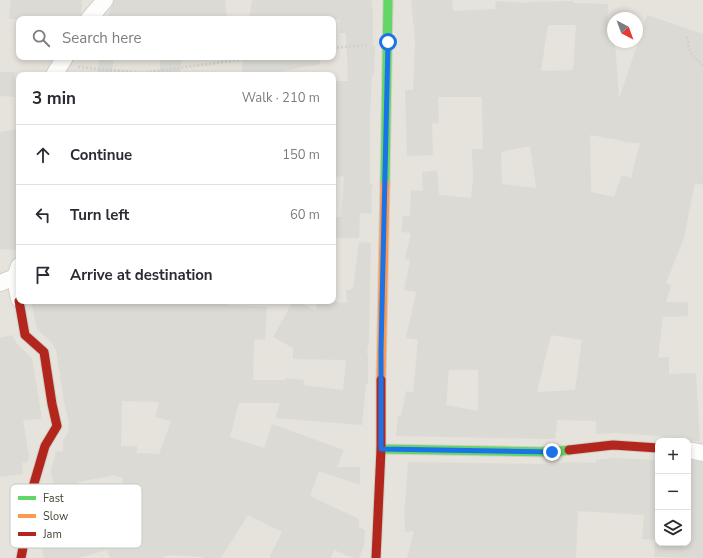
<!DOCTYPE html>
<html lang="en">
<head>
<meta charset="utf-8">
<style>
  :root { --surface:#fff; --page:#f2f2f3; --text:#2b2b33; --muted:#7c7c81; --line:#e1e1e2 }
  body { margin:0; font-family:"Nunito Sans",sans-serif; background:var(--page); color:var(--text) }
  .controls { position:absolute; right:12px; bottom:12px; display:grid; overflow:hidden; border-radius:8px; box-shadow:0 2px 6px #0003 }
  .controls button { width:36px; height:36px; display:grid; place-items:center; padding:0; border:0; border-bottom:1px solid var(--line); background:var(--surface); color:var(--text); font:20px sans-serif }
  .compass { position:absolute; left:607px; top:12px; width:36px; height:36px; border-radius:50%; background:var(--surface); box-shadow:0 2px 6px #0003; rotate:139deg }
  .stop { position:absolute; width:12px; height:12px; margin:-9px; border:3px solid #1a73e8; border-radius:50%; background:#fff }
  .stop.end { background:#1a73e8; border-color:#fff; box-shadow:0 1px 4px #0008 }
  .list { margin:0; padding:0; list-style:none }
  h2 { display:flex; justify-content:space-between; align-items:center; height:52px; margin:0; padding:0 16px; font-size:17px }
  h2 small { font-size:13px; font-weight:400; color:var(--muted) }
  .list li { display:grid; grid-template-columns:26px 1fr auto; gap:12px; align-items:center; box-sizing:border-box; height:60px; padding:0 16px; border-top:1px solid var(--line) }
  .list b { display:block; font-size:15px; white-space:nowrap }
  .list em { font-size:13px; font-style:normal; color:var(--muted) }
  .icon { flex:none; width:22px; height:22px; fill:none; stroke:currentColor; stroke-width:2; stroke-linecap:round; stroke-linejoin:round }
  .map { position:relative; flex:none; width:703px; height:558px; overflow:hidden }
  .search { position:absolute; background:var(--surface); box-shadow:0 2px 6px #0003; left:16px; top:16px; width:320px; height:44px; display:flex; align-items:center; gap:10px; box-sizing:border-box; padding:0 14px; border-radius:8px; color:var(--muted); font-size:15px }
  .panel { position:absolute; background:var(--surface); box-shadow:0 2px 6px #0003; left:16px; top:72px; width:320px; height:232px; border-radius:8px }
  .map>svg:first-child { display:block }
</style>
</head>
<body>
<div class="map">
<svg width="703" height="558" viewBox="0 0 703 558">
  <rect width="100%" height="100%" fill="#f2f1ed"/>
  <path fill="#e5e3db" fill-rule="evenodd" d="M0,0H703V558H0ZM613,18H637V42H613ZM19,19H333V57H19ZM19,75H333V301H19ZM658,441H688V543H658Z"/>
  <path fill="#dbdad5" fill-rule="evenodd" d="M11,0H82L81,15L80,19H9Z
    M114,0H225L227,17L204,19H108L110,9L112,6Z
    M252,0H372V8H373V46H375L374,75H372L370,119V184H373L372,187L371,214L360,213L359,238H335L336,217H341L344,176L333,177V81H348L346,33H340V19H249Z
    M411,0H452L453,11L495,9L496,1L527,3V2L574,1V3L608,4L607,30H613V42H615L619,99L647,15L703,34V185L695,183L684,238L666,283L671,285L666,302H688V316L663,317L658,358L669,357V374L696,373L700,441H668L665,437L659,436L614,433L596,434V421L557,420L555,439H551L396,436L398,416H401L406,391L413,393L418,340L406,338L416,292L404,290L410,260L405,259L411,233L401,232L403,216H410L411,190L423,191L422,172L437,170L439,195L471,198L473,178L472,149H483L482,97H438L439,123L432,124L433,155L407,156L405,90H413L415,40ZM548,25H576L573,70L541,71ZM590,135L624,141V142L640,143L631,178L622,175L614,197L591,192ZM530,146L536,188L502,184L501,152ZM551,335L582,340L575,390L537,392ZM449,370H478V411L446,405Z
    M100,57H114L111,75H97Z
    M160,57H182L180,75H160Z
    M284,57H320V64L263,75H241L243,60L273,59Z
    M0,72H15L14,97L0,96Z
    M19,129V232L17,250L0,249V132Z
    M359,242L371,243L369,339L367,354H368V384H366L362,425L275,418L280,403H239L230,437L264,448L272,424L344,450L337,467H360V485L319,471L310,496L359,519V527L365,530L364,546L359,558H354L334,550L331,558H269L282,532L248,515L221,558H203V557L170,555L161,558H110L107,550L78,558H44L39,539L61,534L51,470L56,452L63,451V440L68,432L69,423L64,402L56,350L52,343L37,329L32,305L33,301H226V305L267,307L265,340L254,339L253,380H285L286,378L304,380L303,385L343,390L346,360L293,359V348L273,337L293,301H298L316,311L317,301L347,303L346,290L353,289ZM122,401L159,402L155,417L171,421L159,454L137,453V446H121ZM116,475V477H122L129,517L85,530L78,482Z
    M12,335L17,344L32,358L40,406L42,419L23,420L29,456L27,462L22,463L23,474L0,477V338Z
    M613,458L658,460V540L642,539L644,515L578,511L576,558H407L414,531L405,532L404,505H405L408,462L552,464L571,462L596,463V460Z
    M688,460L703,462V558L654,557L655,543H688Z"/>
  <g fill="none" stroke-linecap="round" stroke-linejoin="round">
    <defs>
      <path id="street" d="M89,19L105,0
        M54,75L65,57
        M19,266L15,277L19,299
        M0,283L15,277
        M688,450L703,453"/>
      <path id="fast" d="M385,184L388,0
        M381,449L552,452L569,450"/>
      <path id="slow" d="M381,380L385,184"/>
      <path id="jam" d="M19,301L25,335L44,352L52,404L57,426L45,446L28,504L25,511L24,542L21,558
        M569,450L613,445L658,448
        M376,558L381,449V380"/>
    </defs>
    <use href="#street" stroke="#d0ceca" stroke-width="18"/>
    <use href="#fast" stroke="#d0cec5" stroke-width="11"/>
    <use href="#slow" stroke="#d0cec5" stroke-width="11"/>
    <use href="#jam" stroke="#d0cec5" stroke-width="11"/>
    <path stroke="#d2d1cb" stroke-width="2.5" stroke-dasharray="2 2" stroke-linecap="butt" d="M687,37L690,52L703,66
      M333,48L367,45
      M78,67L142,73L260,57"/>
    <use href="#street" stroke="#fdfdfc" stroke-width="16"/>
    <use href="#fast" stroke="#63d668" stroke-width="9"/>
    <use href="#slow" stroke="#ff974d" stroke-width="9"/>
    <use href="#jam" stroke="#b3261e" stroke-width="9"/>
  </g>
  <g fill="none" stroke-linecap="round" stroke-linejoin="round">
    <path stroke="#1a73e8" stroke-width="5" d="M388,42L381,351V449L552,452"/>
  </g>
  <rect x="10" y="484" width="132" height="64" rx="6" fill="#fff" stroke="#c8c7c4" stroke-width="1"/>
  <rect x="18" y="496" width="18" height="4" fill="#63d668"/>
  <rect x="18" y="514" width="18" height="4" fill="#ff974d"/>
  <rect x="18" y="532" width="18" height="4" fill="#b3261e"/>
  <g font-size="11" fill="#474339">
    <text x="43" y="502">Fast</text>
    <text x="43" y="520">Slow</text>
    <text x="43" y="538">Jam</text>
  </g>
</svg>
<div class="controls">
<button>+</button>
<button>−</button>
<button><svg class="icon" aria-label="layers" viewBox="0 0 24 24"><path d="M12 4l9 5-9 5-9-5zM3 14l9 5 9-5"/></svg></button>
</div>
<svg class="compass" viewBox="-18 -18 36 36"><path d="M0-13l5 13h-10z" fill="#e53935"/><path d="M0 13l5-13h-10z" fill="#7c7c81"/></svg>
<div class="stop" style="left:388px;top:42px"></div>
<div class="stop end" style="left:552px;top:452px"></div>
<div class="search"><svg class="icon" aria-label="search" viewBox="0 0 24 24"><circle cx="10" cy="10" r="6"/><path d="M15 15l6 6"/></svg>Search here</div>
<section class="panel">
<h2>3 min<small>Walk · 210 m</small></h2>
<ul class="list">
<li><svg class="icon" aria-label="ahead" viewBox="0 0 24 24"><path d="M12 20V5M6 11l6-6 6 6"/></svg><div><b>Continue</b></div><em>150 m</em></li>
<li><svg class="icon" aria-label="left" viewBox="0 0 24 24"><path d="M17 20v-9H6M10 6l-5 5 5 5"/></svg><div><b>Turn left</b></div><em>60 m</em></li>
<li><svg class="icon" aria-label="arrive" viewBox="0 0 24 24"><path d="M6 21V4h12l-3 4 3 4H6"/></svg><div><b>Arrive at destination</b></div></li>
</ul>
</section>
</div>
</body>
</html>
